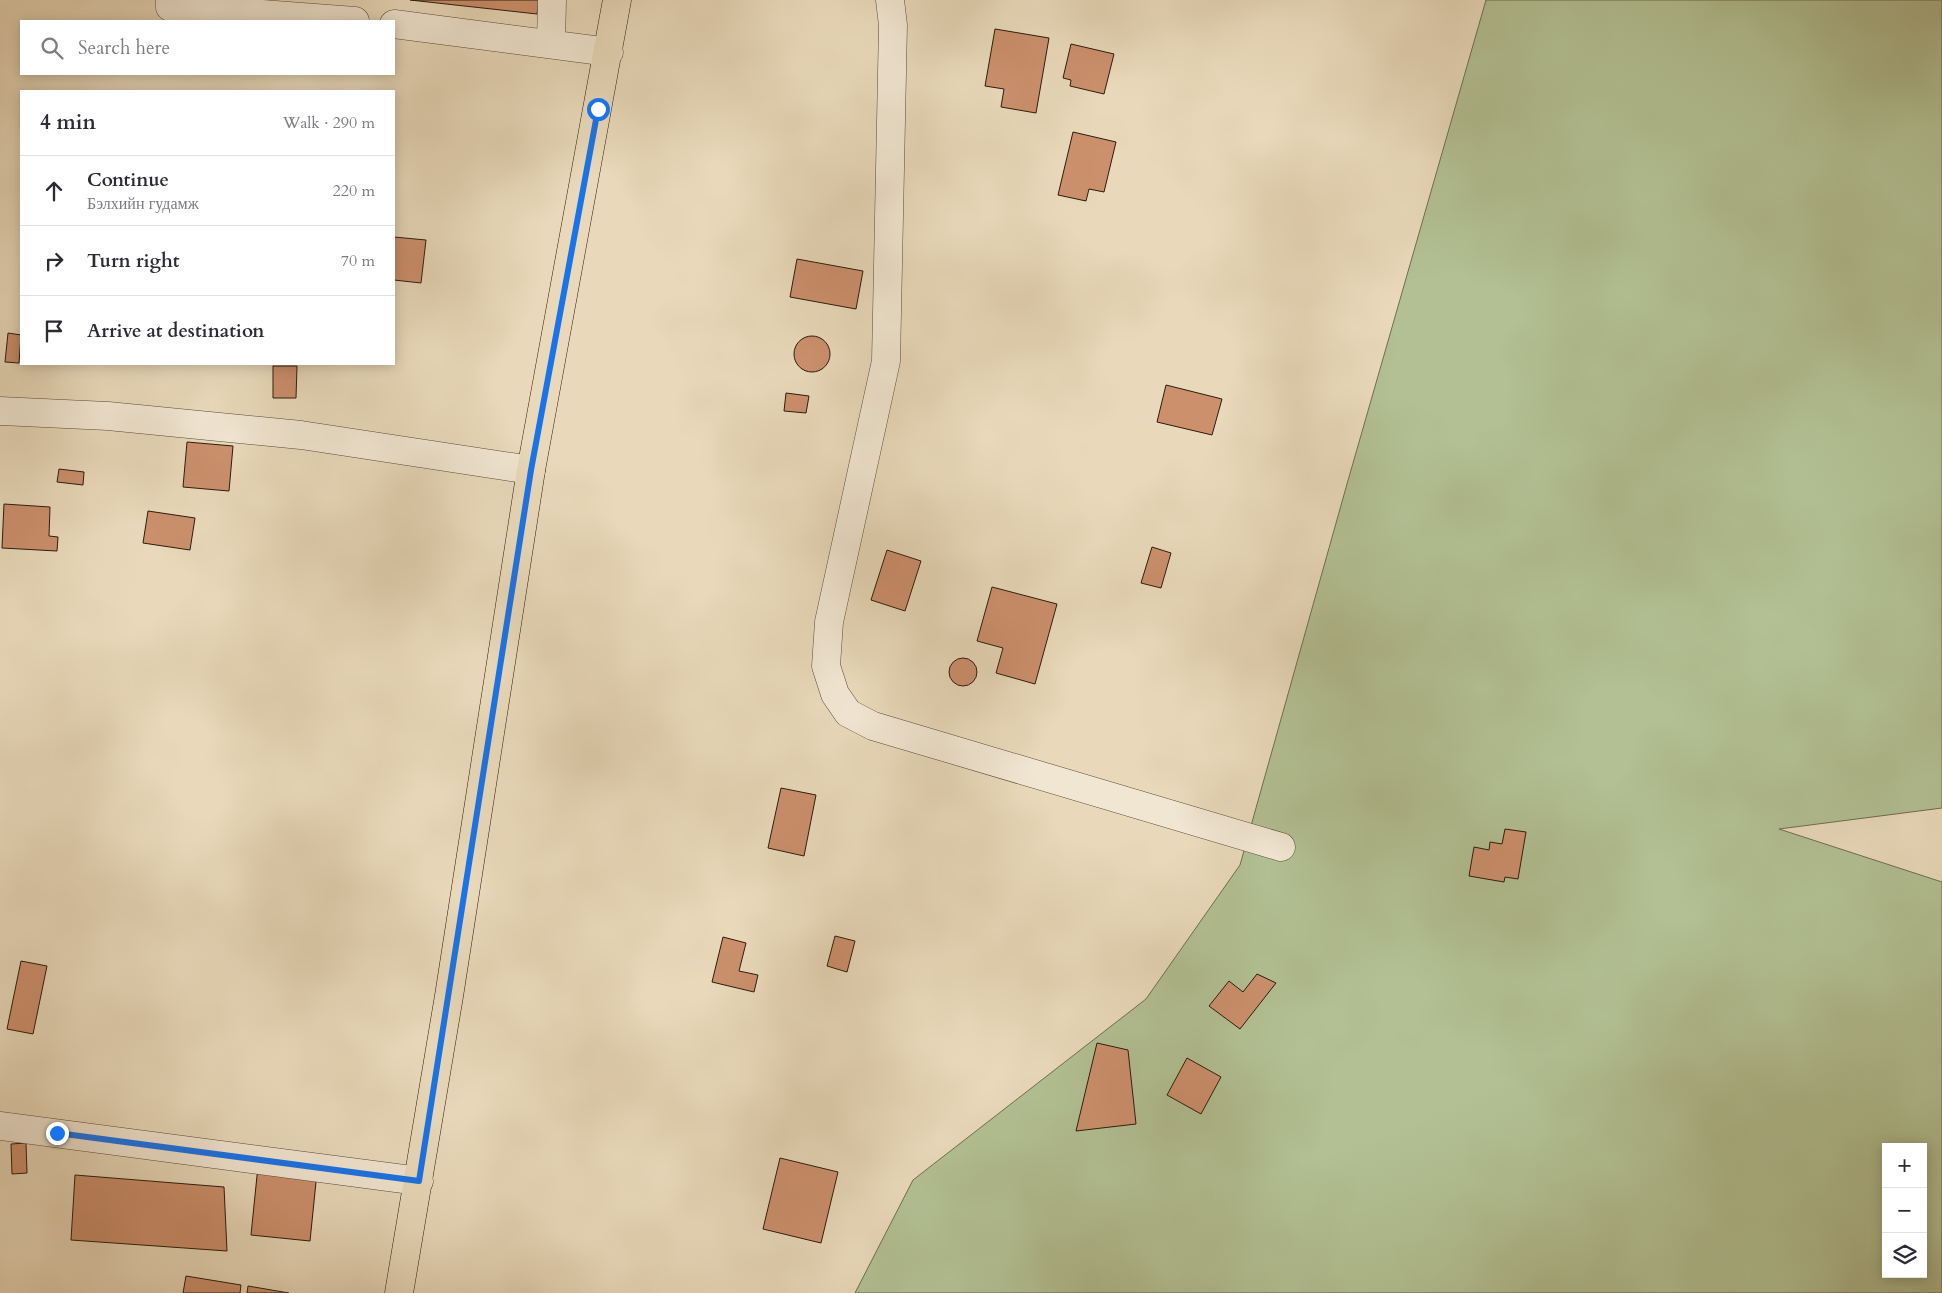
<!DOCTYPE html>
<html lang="en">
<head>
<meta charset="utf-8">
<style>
  :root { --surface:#fff; --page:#f2f2f3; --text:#2b2b33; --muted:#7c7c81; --line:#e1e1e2 }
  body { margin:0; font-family:Cardo,serif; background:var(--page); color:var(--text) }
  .controls { position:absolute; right:15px; bottom:15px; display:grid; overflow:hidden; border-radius:0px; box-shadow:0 2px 12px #0003 }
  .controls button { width:45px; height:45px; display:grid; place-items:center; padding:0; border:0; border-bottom:1px solid var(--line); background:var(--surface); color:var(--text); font:25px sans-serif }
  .stop { position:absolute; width:15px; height:15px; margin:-11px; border:4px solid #1a73e8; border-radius:50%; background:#fff }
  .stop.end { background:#1a73e8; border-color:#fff; box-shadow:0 1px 5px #0008 }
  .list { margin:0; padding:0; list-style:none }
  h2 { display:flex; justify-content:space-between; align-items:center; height:65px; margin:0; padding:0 20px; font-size:21px }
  h2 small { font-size:16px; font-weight:400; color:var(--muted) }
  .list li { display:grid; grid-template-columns:32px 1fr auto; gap:15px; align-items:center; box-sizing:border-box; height:70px; padding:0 20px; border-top:1px solid var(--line) }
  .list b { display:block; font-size:19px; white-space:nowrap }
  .list p { margin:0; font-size:16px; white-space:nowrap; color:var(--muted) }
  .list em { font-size:16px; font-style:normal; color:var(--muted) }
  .icon { flex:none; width:28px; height:28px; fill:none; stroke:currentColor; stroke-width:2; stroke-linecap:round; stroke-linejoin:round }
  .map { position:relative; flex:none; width:1942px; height:1293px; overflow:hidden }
  .search { position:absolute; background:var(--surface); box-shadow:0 2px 12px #0003; left:20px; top:20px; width:375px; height:55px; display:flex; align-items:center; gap:12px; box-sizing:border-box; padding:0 18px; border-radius:0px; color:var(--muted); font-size:19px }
  .panel { position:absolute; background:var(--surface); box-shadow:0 2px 12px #0003; left:20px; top:90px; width:375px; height:275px; border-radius:0px }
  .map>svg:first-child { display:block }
</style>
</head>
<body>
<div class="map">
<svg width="1942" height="1293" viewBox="0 0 1942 1293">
  <rect width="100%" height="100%" fill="#e9d9ba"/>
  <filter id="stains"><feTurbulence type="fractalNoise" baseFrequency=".004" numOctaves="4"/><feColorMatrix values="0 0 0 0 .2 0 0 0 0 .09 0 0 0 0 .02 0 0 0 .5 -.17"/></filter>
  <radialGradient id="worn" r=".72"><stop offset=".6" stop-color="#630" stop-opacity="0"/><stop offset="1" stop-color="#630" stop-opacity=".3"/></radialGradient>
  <path fill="#b2c093" stroke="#6e6d50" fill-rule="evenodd" d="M1486,0H1942V808L1779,829L1942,882V1293H855L913,1180L1146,999L1240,865L1347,484ZM1886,1147H1923V1274H1886Z"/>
  <path fill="#cc906d" stroke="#2a1a0e" d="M410,0H539L537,14Z
    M995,29L1049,38L1036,113L1001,107L1004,89L985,86Z
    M1071,44L1114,54L1104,94L1070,86L1071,80L1063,78Z
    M1073,132L1116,142L1104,192L1089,189L1086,201L1058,195Z
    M394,237L426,240L421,283L394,280Z
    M797,259L863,271L856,309L790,297Z
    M8,333L21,335L19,363L5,362Z
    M794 354a18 18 0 1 1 36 0a18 18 0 1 1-36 0Z
    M273,366H297L296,398H273Z
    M1166,385L1222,399L1212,435L1157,422Z
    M786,393L809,396L806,413L784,411Z
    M187,442L233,446L229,491L183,487Z
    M59,469L84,472L83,485L57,482Z
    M4,504L50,507L49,536L58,537L57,551L2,548Z
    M148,511L195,518L190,550L143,543Z
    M1152,547L1171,553L1161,588L1141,583Z
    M887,550L921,561L905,611L871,600Z
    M992,587L1057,604L1035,684L996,673L1003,648L977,641Z
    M949 672a14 14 0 1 1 28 0a14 14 0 1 1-28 0Z
    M781,788L816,795L804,856L768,848Z
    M1505,829L1526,832L1518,879L1505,877L1504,882L1469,876L1474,847L1489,850L1490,842L1502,844Z
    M835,936L855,941L847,972L827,966Z
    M723,937L746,943L739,971L758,975L754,992L712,982Z
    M21,961L47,966L33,1034L7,1029Z
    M1257,974L1276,983L1240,1029L1209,1006L1229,981L1243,992Z
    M1097,1043L1128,1050L1136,1124L1076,1131Z
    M1187,1058L1221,1077L1201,1114L1167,1095Z
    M26,1143L27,1173L12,1174L11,1144Z
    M780,1158L838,1172L821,1243L763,1229Z
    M258,1166L317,1172L310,1241L251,1235Z
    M75,1175L224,1187L227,1251L71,1240Z
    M186,1276L241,1285L240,1293H183Z
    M248,1286L289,1293H247Z"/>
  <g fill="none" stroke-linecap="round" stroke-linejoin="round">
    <defs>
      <path id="minor" d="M170,0V7L355,21
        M890,0L893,25L886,361L829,622L826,666L835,694L848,713L873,726L1281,847
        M394,24L609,52
        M551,44L552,0
        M0,411L108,416L301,435L531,470
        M0,1126L419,1181"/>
      <path id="major" d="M399,1293L449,996L531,470L617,0"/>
    </defs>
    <use href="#minor" stroke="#5a4a39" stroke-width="29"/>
    <use href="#major" stroke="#2a1a0e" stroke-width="29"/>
    <use href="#minor" stroke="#f1e6d2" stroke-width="28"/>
    <use href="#major" stroke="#e9d9ba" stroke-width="28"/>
  </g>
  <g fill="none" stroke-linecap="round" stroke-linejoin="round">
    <path stroke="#1a73e8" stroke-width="6" d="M57,1133L419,1181L531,470L598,109"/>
  </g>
  <rect width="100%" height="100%" filter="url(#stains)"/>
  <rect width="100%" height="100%" fill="url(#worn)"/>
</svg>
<div class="controls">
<button>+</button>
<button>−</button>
<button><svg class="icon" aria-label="layers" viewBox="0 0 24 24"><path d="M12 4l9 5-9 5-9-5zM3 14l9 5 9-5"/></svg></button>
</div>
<div class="stop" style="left:598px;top:109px"></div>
<div class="stop end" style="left:57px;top:1133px"></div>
<div class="search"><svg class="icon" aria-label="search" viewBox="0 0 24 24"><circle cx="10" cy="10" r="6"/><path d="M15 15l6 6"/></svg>Search here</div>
<section class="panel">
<h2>4 min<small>Walk · 290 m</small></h2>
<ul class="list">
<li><svg class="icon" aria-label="ahead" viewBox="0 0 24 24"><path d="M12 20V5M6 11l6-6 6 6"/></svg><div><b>Continue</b><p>Бэлхийн гудамж</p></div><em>220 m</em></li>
<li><svg class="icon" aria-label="right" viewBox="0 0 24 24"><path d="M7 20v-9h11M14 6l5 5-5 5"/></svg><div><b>Turn right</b></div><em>70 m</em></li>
<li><svg class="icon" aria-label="arrive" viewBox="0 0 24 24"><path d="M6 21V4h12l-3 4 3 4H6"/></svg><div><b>Arrive at destination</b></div></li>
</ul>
</section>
</div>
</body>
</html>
